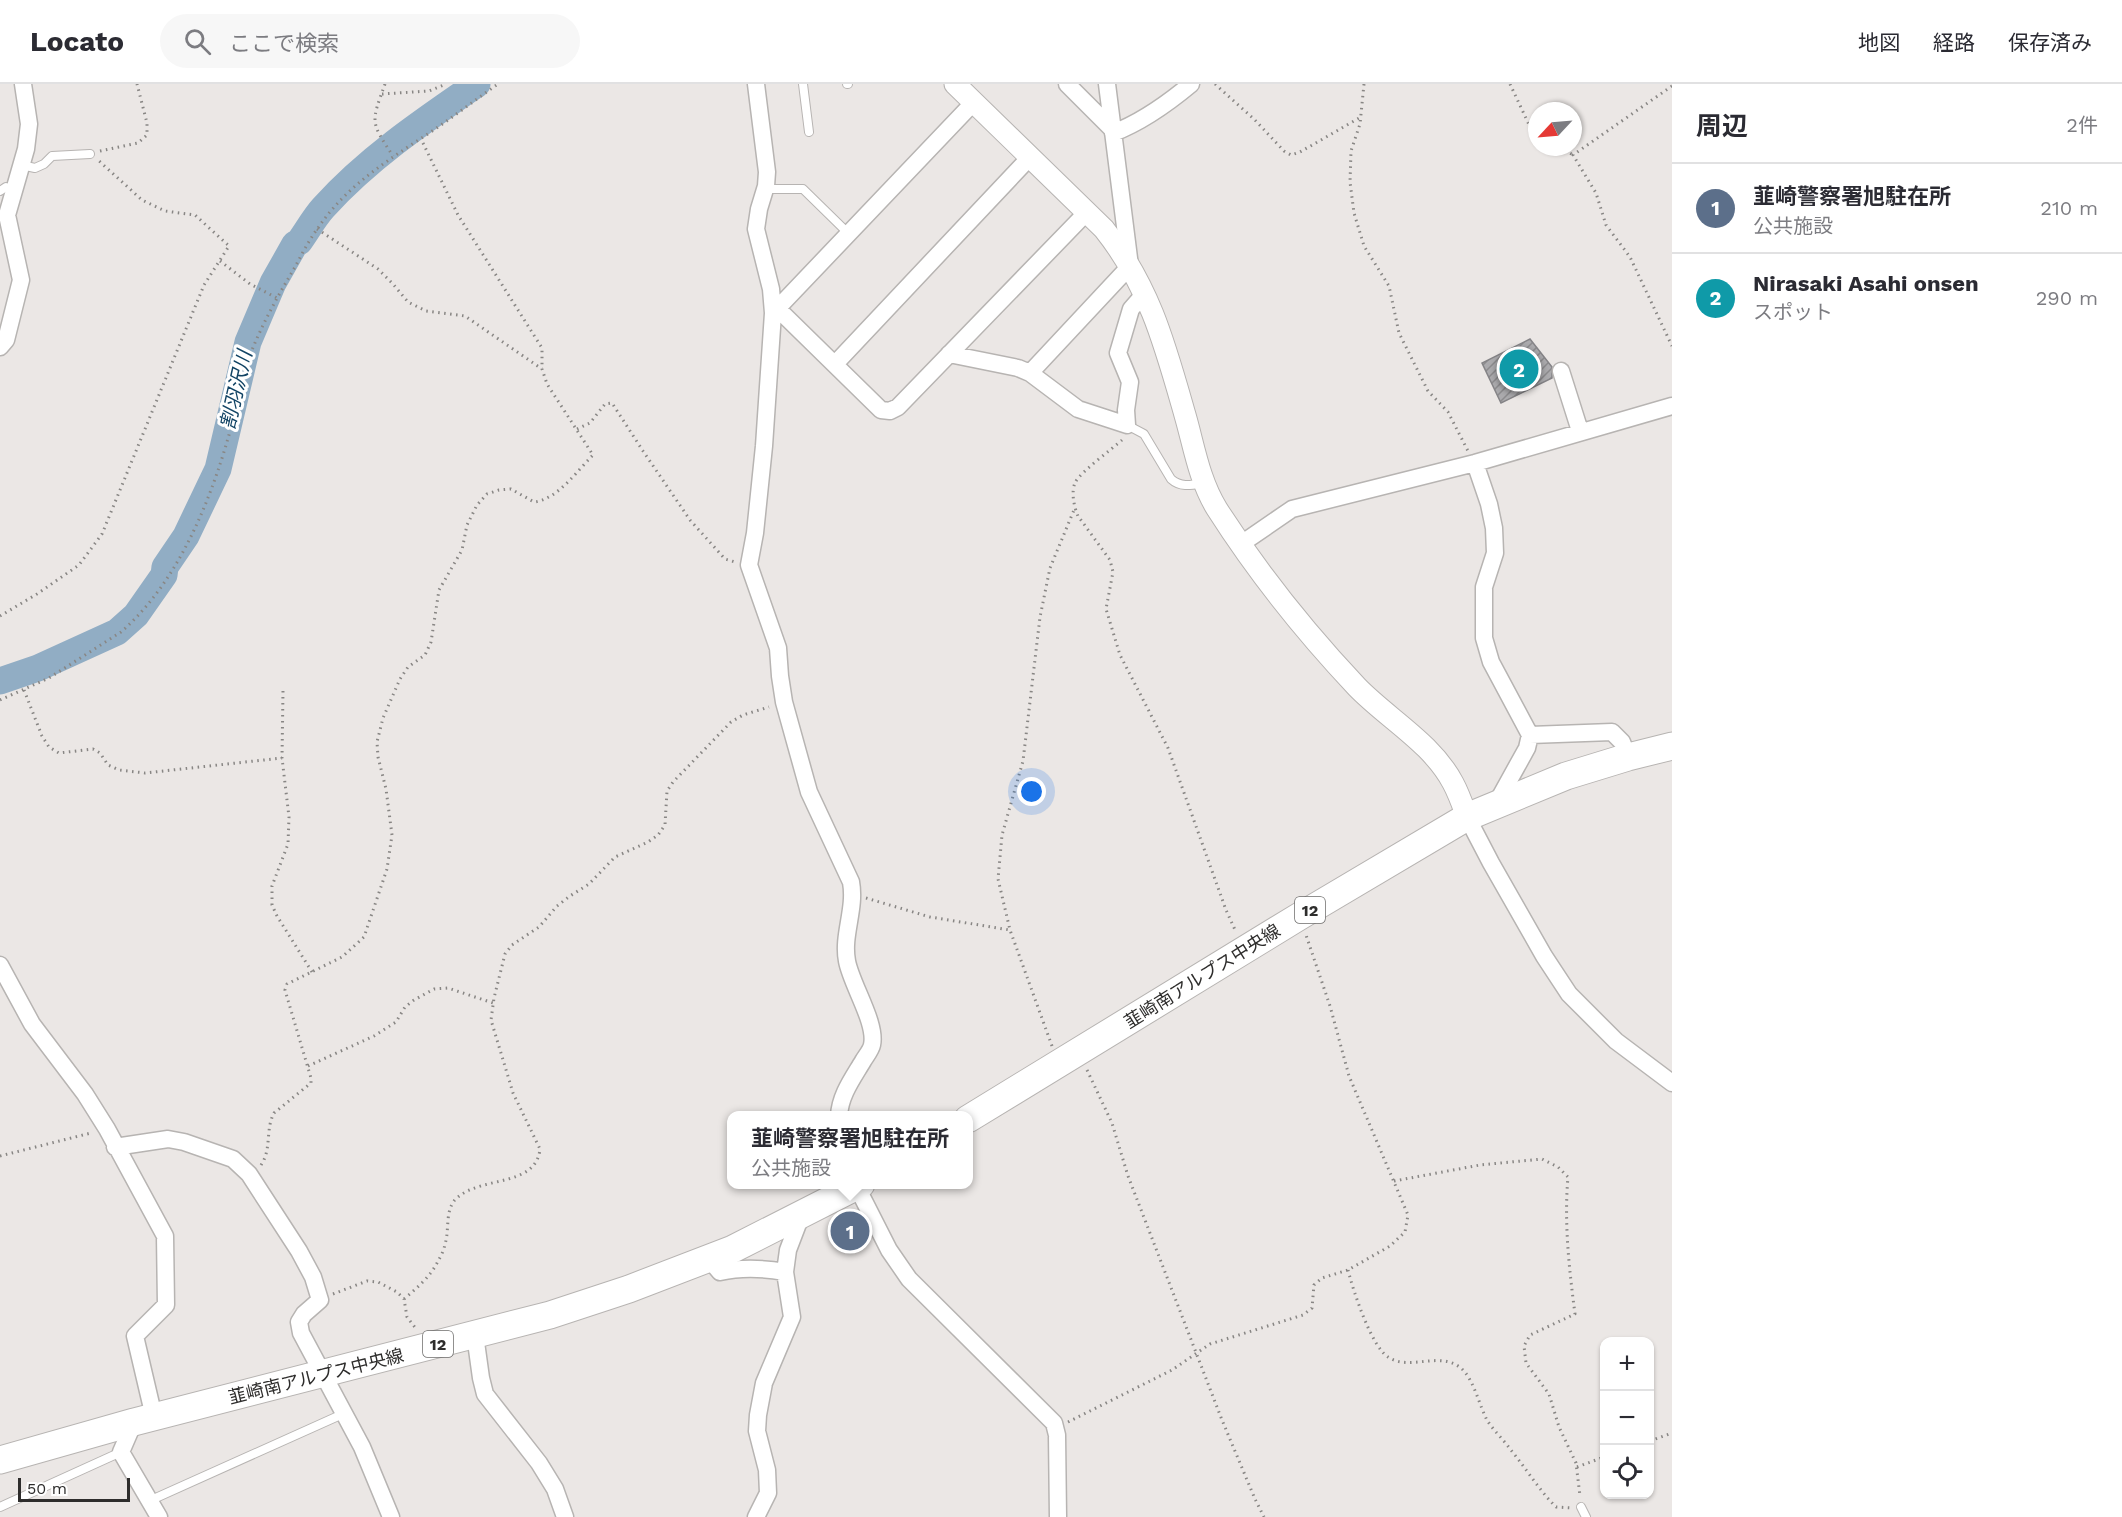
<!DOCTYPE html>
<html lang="ja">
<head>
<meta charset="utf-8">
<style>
  :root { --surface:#fff; --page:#f7f7f7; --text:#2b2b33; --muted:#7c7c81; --line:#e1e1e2; --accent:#46681f }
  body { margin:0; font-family:"Work Sans","Noto Sans JP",sans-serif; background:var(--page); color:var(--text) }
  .controls { position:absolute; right:18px; bottom:18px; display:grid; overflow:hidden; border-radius:12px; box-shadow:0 2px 4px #0004 }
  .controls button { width:54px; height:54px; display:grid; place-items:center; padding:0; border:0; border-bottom:2px solid var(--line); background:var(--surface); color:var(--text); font:30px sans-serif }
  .compass { position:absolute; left:1528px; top:18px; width:54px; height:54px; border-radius:50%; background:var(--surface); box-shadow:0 2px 4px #0004; rotate:244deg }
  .scale { position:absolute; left:18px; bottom:15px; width:112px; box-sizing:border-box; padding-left:6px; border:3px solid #2e2d2c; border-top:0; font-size:16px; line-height:21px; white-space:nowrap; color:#2e2d2c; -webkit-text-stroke:4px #fff; paint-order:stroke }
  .you { position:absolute; left:1032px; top:708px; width:21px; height:21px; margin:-15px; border:4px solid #fff; border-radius:50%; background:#1a73e8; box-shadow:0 0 0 9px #1a73e833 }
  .badge { display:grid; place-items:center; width:39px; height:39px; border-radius:50%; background:var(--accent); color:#fff; font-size:20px; font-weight:700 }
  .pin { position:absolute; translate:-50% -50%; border:3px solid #fff; box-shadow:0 2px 6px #0006 }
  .popup { position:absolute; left:727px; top:1027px; width:246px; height:78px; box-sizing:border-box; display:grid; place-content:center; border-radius:12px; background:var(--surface); filter:drop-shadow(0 2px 4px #0005); font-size:20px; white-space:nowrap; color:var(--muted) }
  .popup b { font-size:22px; color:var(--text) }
  .popup::after { content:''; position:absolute; left:50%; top:100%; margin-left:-12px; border:12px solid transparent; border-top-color:var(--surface) }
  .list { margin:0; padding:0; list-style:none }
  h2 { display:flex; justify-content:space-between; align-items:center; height:78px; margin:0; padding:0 24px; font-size:26px }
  h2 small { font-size:20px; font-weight:400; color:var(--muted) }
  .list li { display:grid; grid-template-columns:39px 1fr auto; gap:18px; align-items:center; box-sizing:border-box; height:90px; padding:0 24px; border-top:2px solid var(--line) }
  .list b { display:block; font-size:22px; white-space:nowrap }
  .list p { margin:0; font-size:20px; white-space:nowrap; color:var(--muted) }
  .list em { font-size:20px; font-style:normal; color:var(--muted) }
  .icon { flex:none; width:33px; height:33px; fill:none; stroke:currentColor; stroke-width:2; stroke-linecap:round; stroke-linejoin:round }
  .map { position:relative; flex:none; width:1672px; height:1433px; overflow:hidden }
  header { display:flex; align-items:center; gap:36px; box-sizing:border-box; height:84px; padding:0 30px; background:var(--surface); border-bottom:2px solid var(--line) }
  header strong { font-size:28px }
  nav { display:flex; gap:33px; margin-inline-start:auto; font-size:21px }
  .search { width:420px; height:54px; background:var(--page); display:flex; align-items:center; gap:15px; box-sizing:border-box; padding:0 21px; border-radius:33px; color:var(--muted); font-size:22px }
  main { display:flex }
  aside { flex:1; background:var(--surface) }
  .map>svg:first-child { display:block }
</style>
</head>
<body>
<header>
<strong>Locato</strong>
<div class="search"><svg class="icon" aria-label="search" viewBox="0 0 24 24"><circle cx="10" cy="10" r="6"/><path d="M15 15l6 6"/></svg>ここで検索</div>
<nav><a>地図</a><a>経路</a><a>保存済み</a></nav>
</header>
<main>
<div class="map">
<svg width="1672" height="1433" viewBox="0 0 1672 1433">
  <defs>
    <pattern id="building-hatch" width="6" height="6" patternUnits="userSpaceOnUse" patternTransform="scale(1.5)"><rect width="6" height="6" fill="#abaaad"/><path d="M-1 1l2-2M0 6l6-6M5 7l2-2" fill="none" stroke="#8c8b8d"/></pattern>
  </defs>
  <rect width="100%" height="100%" fill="#ebe7e5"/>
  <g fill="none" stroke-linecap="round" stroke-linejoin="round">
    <path stroke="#91adc4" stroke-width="27" d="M0,597L38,584L117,548L136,531L164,491L165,483L186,452L218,385L248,258L273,199L295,160L299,158C307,147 314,134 323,124C367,75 423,37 477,0"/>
  </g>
  <path fill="url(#building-hatch)" stroke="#858487" stroke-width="1.5" d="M1530,255L1552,283V294L1501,319L1482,279Z"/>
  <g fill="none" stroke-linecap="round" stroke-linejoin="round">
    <defs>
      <path id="service" d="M803,0L809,48
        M847,0H848
        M21,81L35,84L44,80L52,72L90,70
        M765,105H803L849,150
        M0,107L6,103L13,107
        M1127,341L1144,350L1171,395C1181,404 1192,401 1204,399
        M149,1417L345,1329
        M0,1423L121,1368
        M1581,1423L1586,1433"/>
      <path id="minor" d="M756,0L767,88L766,102L759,125L756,145L771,205L773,229L764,362L755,449L749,481L778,564L780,592L784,618L809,708L851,798C856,825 842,851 847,877C851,900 877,939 872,961C871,966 866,972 863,977C853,994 840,1011 839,1032
        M1067,0L1112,45
        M974,18L773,229L784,231L881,326L890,327L898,323L1087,128
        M1113,49C1142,38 1167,20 1191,0
        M0,263L6,256L21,196L7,131L26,65L29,40L23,0
        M949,270L1018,284L1030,289L1078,325L1127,341L1126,326L1130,298L1118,269L1131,225L1145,209
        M835,280L1031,72
        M1561,287L1580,347
        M1030,289L1130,182L1107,0
        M1475,379L1489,420L1494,444L1495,469L1484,503V554L1491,578L1530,651L1527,664L1496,720
        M1241,460L1292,425L1475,379L1672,322
        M1530,651L1612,648L1622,658L1628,673
        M1467,733L1491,779L1544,872L1569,910L1616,957L1672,999
        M0,881L32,940L85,1010L107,1045L165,1152L166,1221L135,1252L154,1333
        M115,1063L168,1055L184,1058L233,1075L249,1090L299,1167L313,1193L320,1216L304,1230L299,1238L301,1249L362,1363L391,1433
        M857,1103L889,1166L909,1195L1054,1339L1057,1351L1058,1433
        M709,1175L720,1188C742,1183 762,1184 785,1188
        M475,1251L481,1294L485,1310L539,1379L555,1405L565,1433
        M134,1338L121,1368L159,1433
        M756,1433L768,1409L767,1386L757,1347L758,1331L764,1299L792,1233L785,1188L788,1166L801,1132"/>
      <path id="tertiary" d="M955,0L1104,145C1150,203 1165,261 1185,331C1194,362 1199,396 1217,425C1256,486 1307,550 1357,603C1388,635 1432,659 1453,699C1459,710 1463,722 1467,733"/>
      <path id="primary" d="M968,1035L1300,832L1467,733L1566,692L1628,673L1672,662
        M0,1376L134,1338L550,1231L629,1205L733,1165L861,1100"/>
    </defs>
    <use href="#service" stroke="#b7b4b2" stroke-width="10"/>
    <use href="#minor" stroke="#b7b4b2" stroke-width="19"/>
    <use href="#tertiary" stroke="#b7b4b2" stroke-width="23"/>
    <use href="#primary" stroke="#b7b4b2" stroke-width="29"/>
    <path stroke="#888684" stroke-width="3" stroke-dasharray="1.5 4.5" stroke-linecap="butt" d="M385,0C371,39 370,37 393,72
      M1215,0L1254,35L1284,67L1291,71L1300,68L1361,33
      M1364,0L1360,40L1351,67L1350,98L1354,129L1364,162L1389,202L1399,249L1428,307L1448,328L1468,367
      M1510,0L1532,47L1537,49
      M1672,2L1573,71L1596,109L1606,141L1630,173L1672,262
      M382,10L429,7L446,0
      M1560,63L1573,71
      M100,67L138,59L147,51V39L137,0
      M317,145L378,185L393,200L408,218L426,227L465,232L542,285
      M220,177L250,200L277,214
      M577,345L590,339L605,320L612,319L643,367L690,436L725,475L735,478
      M1122,356C1112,365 1079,389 1075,399C1071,408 1074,423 1078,432L1110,476L1113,488L1106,525L1120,571L1168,664L1226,826L1236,848
      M0,532L37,510L79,481L102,450L204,201L229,162L195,131L165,127L142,116L98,76
      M24,606L42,652L49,663L59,669L93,665L100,669L108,681L119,686L145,689L282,674
      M283,607L282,674L289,733L288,760L272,802V821L277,832L312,888
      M0,616L49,594L121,548C177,499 209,421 229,351C235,329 238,306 245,285C257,249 276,215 295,183C302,170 309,156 318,144C344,105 382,80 420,55C447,38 472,18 498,0
      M866,814L930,833L1010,846
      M1052,962L1010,846L998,795L1002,751L1023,677L1040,533L1050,484L1074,426
      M308,982L374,952L396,938L405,923L414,916L434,905L448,904L493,919
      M1087,986L1112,1039L1128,1092L1222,1336L1255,1415L1264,1433
      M0,1072L91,1049
      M261,1081C272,1065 265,1046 274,1029L311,999V994L285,906L287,900L342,873L364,853L387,785L392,751L386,705L378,673L377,658L383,634L400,595L408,583L425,571L431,558L439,506L462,466L467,441L477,421L487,410L499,406L511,405L534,418C558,415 576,388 593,371L547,300L542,285V264L458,131L421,55
      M1394,1097L1480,1081L1542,1075L1558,1083L1568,1093C1564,1138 1569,1184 1575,1230L1530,1251L1524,1262L1526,1279L1549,1310L1559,1343L1576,1379L1580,1412
      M1348,1186C1353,1206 1371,1262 1388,1273C1410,1288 1442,1265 1463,1286C1475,1299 1479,1321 1487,1336C1493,1346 1503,1355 1510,1365C1526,1384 1538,1405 1556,1423L1572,1424
      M333,1210L367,1197L378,1198L397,1208L404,1215L407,1233L417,1246
      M404,1215C417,1204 431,1192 438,1177C441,1172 444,1166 445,1160C450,1145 444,1124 458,1113C483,1092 536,1103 540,1065L513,1009L491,936L494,914L505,870L512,861L539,843L557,822L570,812L589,800L615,773L648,758L658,751L665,741L667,707L673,698L731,638L743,631L769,623
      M1068,1338L1172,1286L1210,1260L1303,1231L1312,1224L1314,1201L1322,1194L1348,1186L1390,1162L1405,1148L1408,1131L1349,992L1330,922L1306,851
      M1650,1357L1672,1349
      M1577,1383L1604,1373"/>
    <use href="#service" stroke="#fff" stroke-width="8"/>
    <use href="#minor" stroke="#fff" stroke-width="16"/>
    <use href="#tertiary" stroke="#fff" stroke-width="21"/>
    <use href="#primary" stroke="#fff" stroke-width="27"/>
  </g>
  <g text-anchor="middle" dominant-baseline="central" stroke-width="6" stroke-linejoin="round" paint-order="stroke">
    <g fill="#fff" stroke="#6d6c6b" stroke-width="1.5">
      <rect x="1295" y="813" width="30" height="26" rx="4.5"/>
      <rect x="423" y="1247" width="30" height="26" rx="4.5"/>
    </g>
    <g font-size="16" font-weight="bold" fill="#2e2d2c">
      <text x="1310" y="826">12</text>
      <text x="438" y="1260">12</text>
    </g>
    <g font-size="18" fill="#2e2d2c" stroke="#fff">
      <text transform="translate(1202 892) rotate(-32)">韮崎南アルプス中央線</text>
      <text transform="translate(316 1292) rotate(-14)">韮崎南アルプス中央線</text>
    </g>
    <g font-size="20" font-style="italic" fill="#114364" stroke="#fff">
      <text transform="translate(236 306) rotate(-77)">割羽沢川</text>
    </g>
  </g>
</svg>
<div class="controls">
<button>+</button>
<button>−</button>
<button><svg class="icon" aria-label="locate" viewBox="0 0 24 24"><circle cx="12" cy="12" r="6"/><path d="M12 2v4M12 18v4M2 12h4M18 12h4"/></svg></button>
</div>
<svg class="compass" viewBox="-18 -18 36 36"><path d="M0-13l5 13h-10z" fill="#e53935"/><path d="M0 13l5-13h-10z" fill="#7c7c81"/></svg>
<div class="scale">50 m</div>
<div class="you"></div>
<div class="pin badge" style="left:850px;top:1147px;background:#5c6f8a">1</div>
<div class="popup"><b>韮崎警察署旭駐在所</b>公共施設</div>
<div class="pin badge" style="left:1519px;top:285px;background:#0f9aa8">2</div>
</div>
<aside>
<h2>周辺<small>2件</small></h2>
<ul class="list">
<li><span class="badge" style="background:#5c6f8a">1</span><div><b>韮崎警察署旭駐在所</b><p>公共施設</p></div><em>210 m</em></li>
<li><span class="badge" style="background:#0f9aa8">2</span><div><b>Nirasaki Asahi onsen</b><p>スポット</p></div><em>290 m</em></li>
</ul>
</aside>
</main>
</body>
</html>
